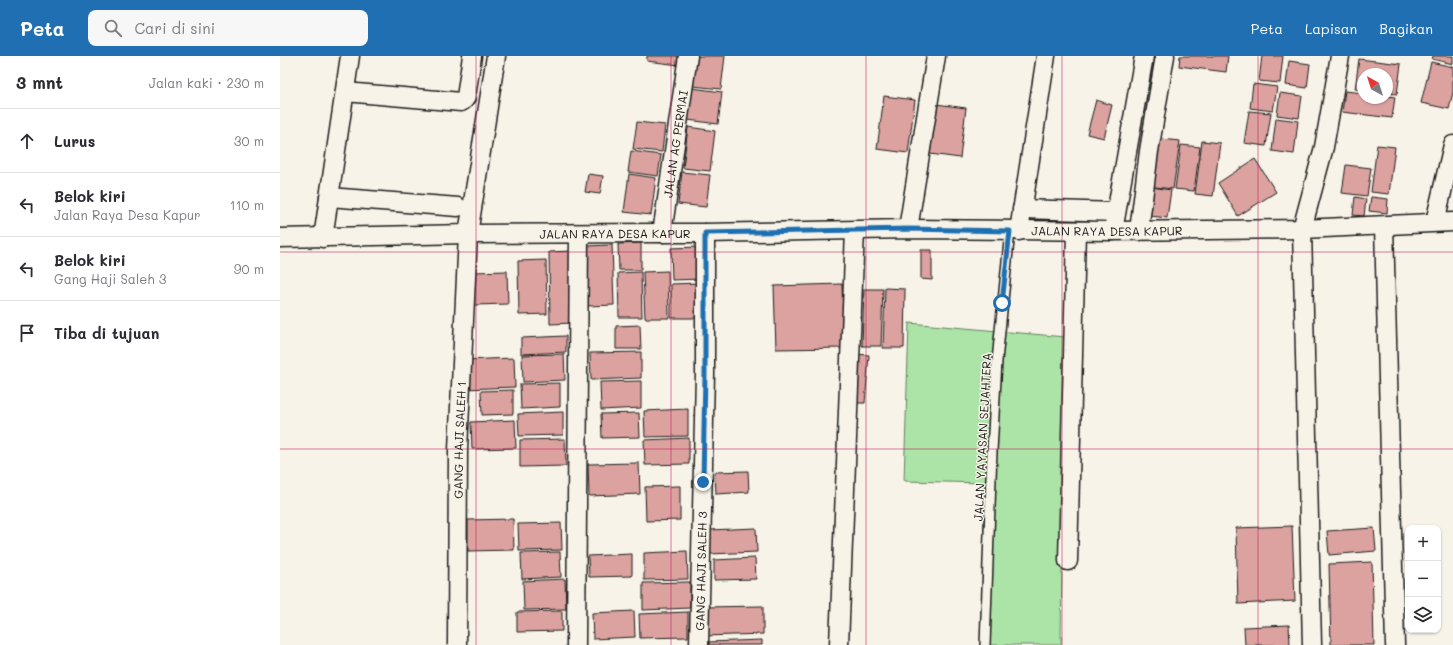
<!DOCTYPE html>
<html lang="id">
<head>
<meta charset="utf-8">
<style>
  :root { --surface:#fff; --page:#f7f7f7; --text:#2b2b33; --muted:#7c7c81; --line:#e1e1e2; --accent:#1f6fb2 }
  body { margin:0; font-family:Mali,sans-serif; background:var(--page); color:var(--text) }
  .controls { position:absolute; right:12px; bottom:12px; display:grid; overflow:hidden; border-radius:8px; box-shadow:0 1px 3px #0004 }
  .controls button { width:36px; height:36px; display:grid; place-items:center; padding:0; border:0; border-bottom:1px solid var(--line); background:var(--surface); color:var(--text); font:20px sans-serif }
  .compass { position:absolute; left:1077px; top:12px; width:36px; height:36px; border-radius:50%; background:var(--surface); box-shadow:0 1px 3px #0004; rotate:321deg }
  .stop { position:absolute; width:12px; height:12px; margin:-9px; border:3px solid #1f6fb2; border-radius:50%; background:#fff }
  .stop.end { background:#1f6fb2; border-color:#fff; box-shadow:0 1px 4px #0008 }
  .list { margin:0; padding:0; list-style:none }
  h2 { display:flex; justify-content:space-between; align-items:center; height:52px; margin:0; padding:0 16px; font-size:17px }
  h2 small { font-size:13px; font-weight:400; color:var(--muted) }
  .list li { display:grid; grid-template-columns:26px 1fr auto; gap:12px; align-items:center; box-sizing:border-box; height:64px; padding:0 16px; border-top:1px solid var(--line) }
  .list b { display:block; font-size:15px; white-space:nowrap }
  .list p { margin:0; font-size:13px; white-space:nowrap; color:var(--muted) }
  .list em { font-size:13px; font-style:normal; color:var(--muted) }
  .icon { flex:none; width:22px; height:22px; fill:none; stroke:currentColor; stroke-width:2; stroke-linecap:round; stroke-linejoin:round }
  .map { position:relative; flex:none; width:1173px; height:589px; overflow:hidden }
  header { display:flex; align-items:center; gap:24px; box-sizing:border-box; height:56px; padding:0 20px; background:var(--accent); color:#fff }
  header strong { font-size:19px }
  nav { display:flex; gap:22px; margin-inline-start:auto; font-size:14px }
  .search { width:280px; height:36px; background:var(--page); display:flex; align-items:center; gap:10px; box-sizing:border-box; padding:0 14px; border-radius:8px; color:var(--muted); font-size:15px }
  main { display:flex }
  aside { flex:1; background:var(--surface) }
  .map>svg:first-child { display:block }
</style>
</head>
<body>
<header>
<strong>Peta</strong>
<div class="search"><svg class="icon" aria-label="search" viewBox="0 0 24 24"><circle cx="10" cy="10" r="6"/><path d="M15 15l6 6"/></svg>Cari di sini</div>
<nav><a>Peta</a><a>Lapisan</a><a>Bagikan</a></nav>
</header>
<main>
<aside>
<h2>3 mnt<small>Jalan kaki · 230 m</small></h2>
<ul class="list">
<li><svg class="icon" aria-label="ahead" viewBox="0 0 24 24"><path d="M12 20V5M6 11l6-6 6 6"/></svg><div><b>Lurus</b></div><em>30 m</em></li>
<li><svg class="icon" aria-label="left" viewBox="0 0 24 24"><path d="M17 20v-9H6M10 6l-5 5 5 5"/></svg><div><b>Belok kiri</b><p>Jalan Raya Desa Kapur</p></div><em>110 m</em></li>
<li><svg class="icon" aria-label="left" viewBox="0 0 24 24"><path d="M17 20v-9H6M10 6l-5 5 5 5"/></svg><div><b>Belok kiri</b><p>Gang Haji Saleh 3</p></div><em>90 m</em></li>
<li><svg class="icon" aria-label="arrive" viewBox="0 0 24 24"><path d="M6 21V4h12l-3 4 3 4H6"/></svg><div><b>Tiba di tujuan</b></div></li>
</ul>
</aside>
<div class="map">
<svg width="1173" height="589" viewBox="0 0 1173 589">
  <rect width="100%" height="100%" fill="#f7f3e8"/>
  <filter id="ink" filterUnits="userSpaceOnUse"><feTurbulence type="fractalNoise" baseFrequency=".025" numOctaves="2"/><feDisplacementMap in="SourceGraphic" scale="8" xChannelSelector="R" yChannelSelector="G"/><feConvolveMatrix kernelMatrix="1 2 1 2 8 2 1 2 1" color-interpolation-filters="sRGB"/></filter>
  <g filter="url(#ink)">
    <path fill="#ace3a6" stroke="#648061" d="M629,267L785,281L781,589H703L704,427L624,425Z"/>
    <path fill="#dca29f" stroke="#1c1c1c" d="M367,0H400L399,9L367,5Z
      M417,0H445L441,33L413,30Z
      M900,0H948L946,16L899,10Z
      M982,0H1003L1000,27L979,25Z
      M1153,0H1173V8L1152,3Z
      M1079,3L1121,8L1117,38L1107,37V18H1083V34L1075,33Z
      M1009,5L1030,8L1027,32L1006,29Z
      M1151,6L1173,11V36L1169,53L1141,47Z
      M973,28L997,31L993,55L970,52Z
      M412,32L442,36L438,68L408,64Z
      M1065,35L1083,37V42H1107V40L1115,41L1112,62L1062,56Z
      M1000,37L1022,40L1019,62L997,59Z
      M604,40L635,44L628,97L597,93Z
      M816,44L832,49L824,82L807,78Z
      M656,48L686,52L680,102L650,98Z
      M969,55L991,57L986,90L964,87Z
      M996,62L1018,65L1014,98L992,95Z
      M357,66L385,69L382,96L353,93Z
      M408,71L435,75L430,115L403,112Z
      M872,82L900,85L893,133L866,130Z
      M922,85L940,87L933,140L915,138Z
      M901,89L920,91L914,135L895,133Z
      M1097,89L1115,91L1109,138L1091,136Z
      M351,95L381,99L378,120L348,116Z
      M975,103L996,136L958,160L938,127Z
      M1066,109L1091,112L1087,140L1062,137Z
      M402,116L430,119L426,151L398,148Z
      M308,118L323,120L320,138L305,136Z
      M349,118L376,122L371,159L344,156Z
      M865,130L891,134L887,162L862,159Z
      M1075,141L1086,143L1084,160L1073,159Z
      M1091,141L1108,143L1107,157L1089,155Z
      M361,187V214H339L338,188Z
      M332,189L334,249L307,250L306,190Z
      M419,191L420,223L392,224L391,192Z
      M641,194H652V224L641,223Z
      M291,195L293,267L270,268L269,196Z
      M266,204L267,258L239,259L238,205Z
      M227,215L228,248L194,249V216Z
      M388,215L389,262H365L363,216Z
      M361,216L362,261H339L338,217Z
      M419,227L420,262H391V228Z
      M562,228L564,292L496,293L494,230Z
      M605,232L625,233L624,292H603Z
      M584,233H603L601,290H582Z
      M360,269L361,293H336V270Z
      M286,280V296L241,298V282Z
      M361,296V322L311,324L310,297Z
      M284,298L285,324L243,326L242,299Z
      M574,298L589,299L585,347H570Z
      M234,302L235,331L184,333L183,304Z
      M361,325V352L321,354L320,326Z
      M280,327V351L241,353L240,328Z
      M233,334V358L202,359L201,335Z
      M408,353V380L365,381L364,355Z
      M283,356V379L239,380L238,358Z
      M359,357L360,381L322,382L321,358Z
      M235,364L236,392L192,393L191,366Z
      M409,382V408L365,409L364,384Z
      M285,383L286,410L240,411V384Z
      M359,407L360,438L309,440L308,408Z
      M468,415L469,436L436,438L435,416Z
      M400,430V464L366,465L365,431Z
      M233,463L234,494L188,495V464Z
      M281,467L282,494L239,495L238,468Z
      M1012,470L1015,545L958,548L956,472Z
      M476,472L477,496L429,498V474Z
      M1094,472L1096,495L1049,499L1047,475Z
      M407,495L408,523L364,524V497Z
      M280,496L281,521L242,523L241,497Z
      M352,498V520L309,521L308,500Z
      M475,502L476,523L434,524V504Z
      M1092,506L1094,589H1051L1049,508Z
      M285,523L286,553L244,554L243,525Z
      M410,526V552L363,554V527Z
      M483,550V578L424,580L423,551Z
      M282,555V575L237,576V556Z
      M354,555L355,581L313,583L312,557Z
      M408,556V581L360,582L359,558Z
      M1009,569L1010,589H965L964,571Z
      M482,584V589H428V586Z"/>
    <g fill="none" stroke-linecap="round" stroke-linejoin="round">
      <defs>
        <path id="lane" d="M705,589L712,395L717,305L730,175"/>
        <g id="street">
          <path d="M65,36L181,46L184,44L186,41L192,0"/>
          <path d="M49,141L178,151"/>
          <path d="M742,153L836,156"/>
          <path d="M1155,166L1173,89"/>
          <path d="M1104,170L1115,589"/>
          <path d="M628,173L656,0"/>
          <path d="M739,175L766,0"/>
          <path d="M833,175L864,0"/>
          <path d="M859,175L869,95L885,0"/>
          <path id="s1" d="M382,177L408,0"/>
          <path id="s2" d="M0,182L188,178L382,177H425L628,173L833,175L1022,173L1173,166"/>
          <path d="M43,182L70,0"/>
          <path d="M788,505L796,175"/>
          <path id="s3" d="M177,589L178,394L188,178L216,0"/>
          <path d="M296,589L299,178"/>
          <path id="s4" d="M419,589L425,318V177"/>
          <path d="M559,589L575,174"/>
          <path d="M1032,589L1022,173L1044,91L1060,0"/>
        </g>
      </defs>
      <use href="#lane" stroke="#1c1c1c" stroke-width="12"/>
      <use href="#street" stroke="#1c1c1c" stroke-width="21"/>
      <use href="#lane" stroke="#f7f3e8" stroke-width="9"/>
      <use href="#street" stroke="#f7f3e8" stroke-width="18"/>
    </g>
  </g>
  <g fill="none" stroke-linecap="round" stroke-linejoin="round" filter="url(#ink)">
    <path stroke="#1f6fb2" stroke-width="5" d="M423,426L425,318V177L628,173L730,175L722,247"/>
  </g>
  <path fill="none" stroke="#c2185b" stroke-width="1" stroke-opacity="0.55" d="M196,0V589M391,0V589M586,0V589M782,0V589M978,0V589M0,196H1173M0,393H1173"/>
  <g text-anchor="middle" dominant-baseline="central" stroke-width="3" stroke-linejoin="round" paint-order="stroke">
    <g font-size="12" fill="#1c1c1c" stroke="#f7f3e8">
      <text stroke="none"><textPath href="#s1" startOffset="90">JALAN AG PERMAI</textPath></text>
      <text stroke="none"><textPath href="#s2" startOffset="827">JALAN RAYA DESA KAPUR</textPath></text>
      <text stroke="none"><textPath href="#s2" startOffset="335">JALAN RAYA DESA KAPUR</textPath></text>
      <text transform="translate(702 381) rotate(-87)">JALAN YAYASAN SEJAHTERA</text>
      <text stroke="none"><textPath href="#s3" startOffset="205">GANG HAJI SALEH 1</textPath></text>
      <text stroke="none"><textPath href="#s4" startOffset="74">GANG HAJI SALEH 3</textPath></text>
    </g>
  </g>
</svg>
<div class="controls">
<button>+</button>
<button>−</button>
<button><svg class="icon" aria-label="layers" viewBox="0 0 24 24"><path d="M12 4l9 5-9 5-9-5zM3 14l9 5 9-5"/></svg></button>
</div>
<svg class="compass" viewBox="-18 -18 36 36"><path d="M0-13l5 13h-10z" fill="#e53935"/><path d="M0 13l5-13h-10z" fill="#7c7c81"/></svg>
<div class="stop" style="left:722px;top:247px"></div>
<div class="stop end" style="left:423px;top:426px"></div>
</div>
</main>
</body>
</html>
